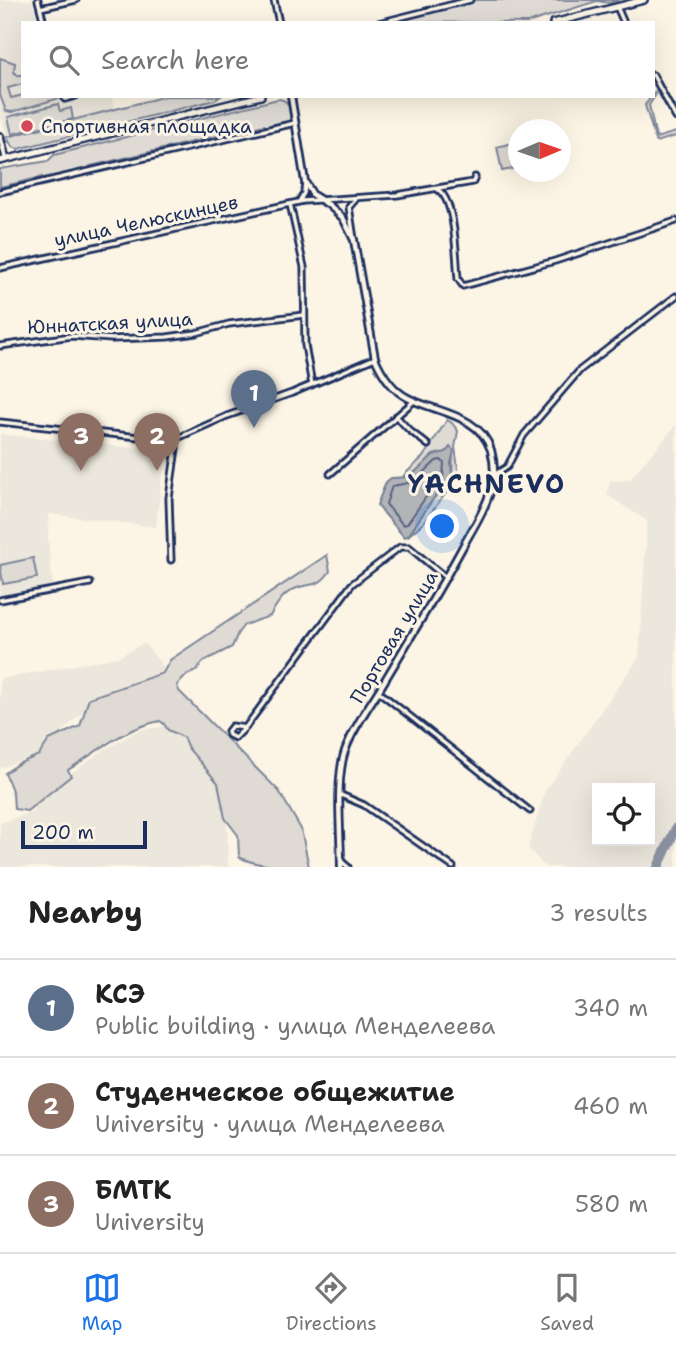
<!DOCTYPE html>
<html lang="en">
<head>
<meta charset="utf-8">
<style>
  :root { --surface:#fff; --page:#f2f2f2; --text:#222; --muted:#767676; --line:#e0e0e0; --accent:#1a73e8 }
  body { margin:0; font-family:"Shantell Sans",sans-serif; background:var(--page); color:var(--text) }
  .controls { position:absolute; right:21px; bottom:21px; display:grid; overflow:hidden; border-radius:0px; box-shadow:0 7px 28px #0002 }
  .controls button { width:63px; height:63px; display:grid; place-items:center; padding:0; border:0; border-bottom:2px solid var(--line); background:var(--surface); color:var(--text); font:35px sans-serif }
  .compass { position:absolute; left:508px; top:119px; width:63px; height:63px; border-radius:50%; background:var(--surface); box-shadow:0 7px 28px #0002; rotate:88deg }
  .scale { position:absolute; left:21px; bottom:18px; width:126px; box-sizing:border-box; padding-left:7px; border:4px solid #1b2f5e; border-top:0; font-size:19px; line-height:24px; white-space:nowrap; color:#1b2f5e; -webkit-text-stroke:5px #fcf5e5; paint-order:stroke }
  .you { position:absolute; left:443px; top:527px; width:24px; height:24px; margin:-18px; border:5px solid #fff; border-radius:50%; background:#1a73e8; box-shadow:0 0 0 10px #1a73e833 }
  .badge { display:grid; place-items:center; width:46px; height:46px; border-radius:50%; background:var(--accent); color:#fff; font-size:23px; font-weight:700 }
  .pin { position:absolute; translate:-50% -58px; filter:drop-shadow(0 2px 4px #0008) }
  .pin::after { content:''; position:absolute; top:37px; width:24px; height:21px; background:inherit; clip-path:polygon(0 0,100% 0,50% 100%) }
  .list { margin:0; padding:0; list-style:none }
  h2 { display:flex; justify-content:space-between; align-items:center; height:91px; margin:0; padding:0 28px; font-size:30px }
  h2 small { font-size:23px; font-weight:400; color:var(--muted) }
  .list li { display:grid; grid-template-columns:46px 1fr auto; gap:21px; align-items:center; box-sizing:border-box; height:98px; padding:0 28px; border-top:2px solid var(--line) }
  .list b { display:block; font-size:26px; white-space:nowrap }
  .list p { margin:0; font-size:23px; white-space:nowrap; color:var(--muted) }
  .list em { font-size:23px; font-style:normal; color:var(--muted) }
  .icon { flex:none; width:38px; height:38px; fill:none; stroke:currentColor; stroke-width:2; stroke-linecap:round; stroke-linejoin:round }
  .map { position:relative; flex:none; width:676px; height:867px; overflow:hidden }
  .search { position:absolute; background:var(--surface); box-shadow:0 7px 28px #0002; left:21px; right:21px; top:21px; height:77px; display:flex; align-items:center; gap:18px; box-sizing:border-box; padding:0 24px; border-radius:0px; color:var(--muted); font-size:26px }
  .sheet { height:385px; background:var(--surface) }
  nav { display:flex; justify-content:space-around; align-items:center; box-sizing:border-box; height:98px; border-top:2px solid var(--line); background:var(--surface); font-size:19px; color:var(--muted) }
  nav a { display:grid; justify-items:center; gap:4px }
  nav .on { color:var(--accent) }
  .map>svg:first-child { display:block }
</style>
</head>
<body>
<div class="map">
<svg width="676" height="867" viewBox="0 0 676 867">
  <rect width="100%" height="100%" fill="#fcf5e5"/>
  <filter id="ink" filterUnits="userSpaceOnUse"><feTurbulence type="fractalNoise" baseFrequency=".0143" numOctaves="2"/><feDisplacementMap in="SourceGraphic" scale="14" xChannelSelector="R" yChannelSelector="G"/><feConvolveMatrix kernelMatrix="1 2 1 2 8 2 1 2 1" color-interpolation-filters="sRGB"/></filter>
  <g filter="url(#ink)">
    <path fill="#ece7dc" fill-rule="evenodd" d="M0,0H32L39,23H23V96H60L63,103L89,96H111L115,109L7,137L0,113Z
      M676,425V867H545L528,848L545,791L639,657L647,521L607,495L610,481L629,480ZM650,788V841H597V788Z
      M0,434L165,451L156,527L49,514L48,540L53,585L0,596Z
      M144,643L163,666L164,671L86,700L88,707L39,754L0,768V679L118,657Z
      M166,726L188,736L220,777L227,806L228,867H0V823L32,812L44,793L102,751L139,730Z"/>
    <path fill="#dfdbd4" stroke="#7d8599" stroke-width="2" d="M475,0H620L609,3L597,1L527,23L388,22Z
      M0,58L15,63L14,72L17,75H23V84L8,88L11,98L23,95L61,96L60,98L12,112L6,111L0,95Z
      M658,88L659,90L649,105L656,138L676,132V136L656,142L645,105Z
      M166,96H221L215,100L18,149L12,147L7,137Z
      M278,99C290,99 293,113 289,123L268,128L264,125L90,166L89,170L43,181L42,177L0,187V169L48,161L54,155Z
      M58,104L60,111L71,108L73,119L12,134L8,117Z
      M513,143L518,168L502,171L497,147Z
      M447,420L452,423L458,431L455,447L459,476L424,522L408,536L433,499L452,477L453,453C428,448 423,474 403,478L404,475L423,457Z
      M327,555L330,571C320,587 312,583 297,588C284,592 276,605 270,616L244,625L238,633L232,647L204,661L196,671L187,675L177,685L179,691L279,791L301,829L309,867C286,867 258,867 239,857L238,835L225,818L218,783L188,748L183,737L168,730L164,724L160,721C124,728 98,751 68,770L71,776L27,811L14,809L13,793L5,773L18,764L39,755L49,740L80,726L89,698L163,673L170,660Z
      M33,558L37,578L3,584L0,565Z"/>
    <path fill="#b2b4b8" stroke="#767f94" stroke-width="2" d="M450,447L454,451L451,463L452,476L433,499L408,536L404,537L377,505L386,482L391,478L410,477L433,455L446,452Z"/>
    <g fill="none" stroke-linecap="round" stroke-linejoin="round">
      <path stroke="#576482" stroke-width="2" d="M441,460L444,463L443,478L428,494L407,524L403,525L386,504L392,486L414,482L436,461Z"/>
      <path stroke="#8c92a2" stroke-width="10" d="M658,867L676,828"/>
      <defs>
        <path id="minor" d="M38,0L44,23
          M274,0L279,23
          M617,7L624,23
          M40,8L76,0
          M378,23L470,0
          M653,75L676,118
          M64,96L65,99L76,96
          M437,189C456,199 456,258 458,279L463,286L555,261L676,221
          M0,192L295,123
          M300,200L304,193L305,182
          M290,204L304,267L305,345L312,385
          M354,239L349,207L355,200
          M0,268L303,201L397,195L473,182L475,177
          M0,346L72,336L112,339L167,337L196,333L229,324L304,315
          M396,416L409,430L428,445
          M0,422L167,440L180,437L227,416L292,393L375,358
          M330,474L414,401
          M494,475L507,467L524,435L580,370L676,296
          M171,560L169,498L176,448L174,439
          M0,600L90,583
          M378,691L530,811
          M245,728L232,726L228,731L229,735L235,738L245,728L352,584L400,547H409L446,578
          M341,795L364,805L453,867
          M341,861L348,867"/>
        <path id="tertiary" d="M291,96L305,182L313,195L329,205L343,218L354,240L375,358C382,374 392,390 408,398C437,413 479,414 491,450C494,461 495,474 492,486C486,508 473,528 462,548C436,596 407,643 379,690C367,709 353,729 345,751C335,780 341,834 341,867
          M0,136L6,159"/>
        <path id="primary" d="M553,23L644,0
          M0,161L261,96"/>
      </defs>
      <use href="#minor" stroke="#1b2f5e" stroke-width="9"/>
      <use href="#tertiary" stroke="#1b2f5e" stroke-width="10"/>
      <use href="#primary" stroke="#1b2f5e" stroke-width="10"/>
      <use href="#minor" stroke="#fcf5e5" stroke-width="3.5"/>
      <use href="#tertiary" stroke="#fcf5e5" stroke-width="4.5"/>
      <use href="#primary" stroke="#fcf5e5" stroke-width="5"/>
    </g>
  </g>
  <circle fill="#d1495b" stroke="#fcf5e5" stroke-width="2.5" cx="27" cy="126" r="7"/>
  <g text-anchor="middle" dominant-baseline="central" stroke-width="6" stroke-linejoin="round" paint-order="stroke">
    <g font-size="19" fill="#1b2f5e" stroke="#fcf5e5" text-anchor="start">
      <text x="41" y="126">Спортивная площадка</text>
    </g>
    <g font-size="19" fill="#1b2f5e" stroke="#fcf5e5">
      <text transform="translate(146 221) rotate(-12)">улица Челюскинцев</text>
      <text transform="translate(110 323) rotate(-3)">Юннатская улица</text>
      <text transform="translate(394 637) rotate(-59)">Портовая улица</text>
    </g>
    <g font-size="26" font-weight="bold" letter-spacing="2" fill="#1b2f5e" stroke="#fcf5e5">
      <text x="487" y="483">YACHNEVO</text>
    </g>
  </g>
</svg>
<div class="controls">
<button><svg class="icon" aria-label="locate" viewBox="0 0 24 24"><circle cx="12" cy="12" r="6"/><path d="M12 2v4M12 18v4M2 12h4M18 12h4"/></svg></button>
</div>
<svg class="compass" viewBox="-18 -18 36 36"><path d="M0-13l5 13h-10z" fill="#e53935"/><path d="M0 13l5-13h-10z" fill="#767676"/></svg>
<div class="scale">200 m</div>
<div class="you"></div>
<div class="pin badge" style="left:254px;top:428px;background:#5c6f8a">1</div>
<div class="pin badge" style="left:157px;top:471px;background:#8d6e63">2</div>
<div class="pin badge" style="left:81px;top:471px;background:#8d6e63">3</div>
<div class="search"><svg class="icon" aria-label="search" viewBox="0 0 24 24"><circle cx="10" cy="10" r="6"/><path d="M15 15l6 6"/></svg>Search here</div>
</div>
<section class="sheet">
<h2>Nearby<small>3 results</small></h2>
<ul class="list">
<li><span class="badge" style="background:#5c6f8a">1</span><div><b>КСЭ</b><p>Public building · улица Менделеева</p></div><em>340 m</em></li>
<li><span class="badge" style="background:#8d6e63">2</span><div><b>Студенческое общежитие</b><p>University · улица Менделеева</p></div><em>460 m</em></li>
<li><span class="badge" style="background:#8d6e63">3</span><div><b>БМТК</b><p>University</p></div><em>580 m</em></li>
</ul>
</section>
<nav>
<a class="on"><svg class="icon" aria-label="map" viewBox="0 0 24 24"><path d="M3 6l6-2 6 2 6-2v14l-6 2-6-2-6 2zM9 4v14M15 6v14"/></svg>Map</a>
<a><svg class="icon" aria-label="directions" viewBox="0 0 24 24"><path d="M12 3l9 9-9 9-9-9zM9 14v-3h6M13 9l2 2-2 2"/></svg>Directions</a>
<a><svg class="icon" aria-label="saved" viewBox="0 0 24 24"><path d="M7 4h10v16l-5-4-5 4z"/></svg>Saved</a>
</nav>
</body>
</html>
